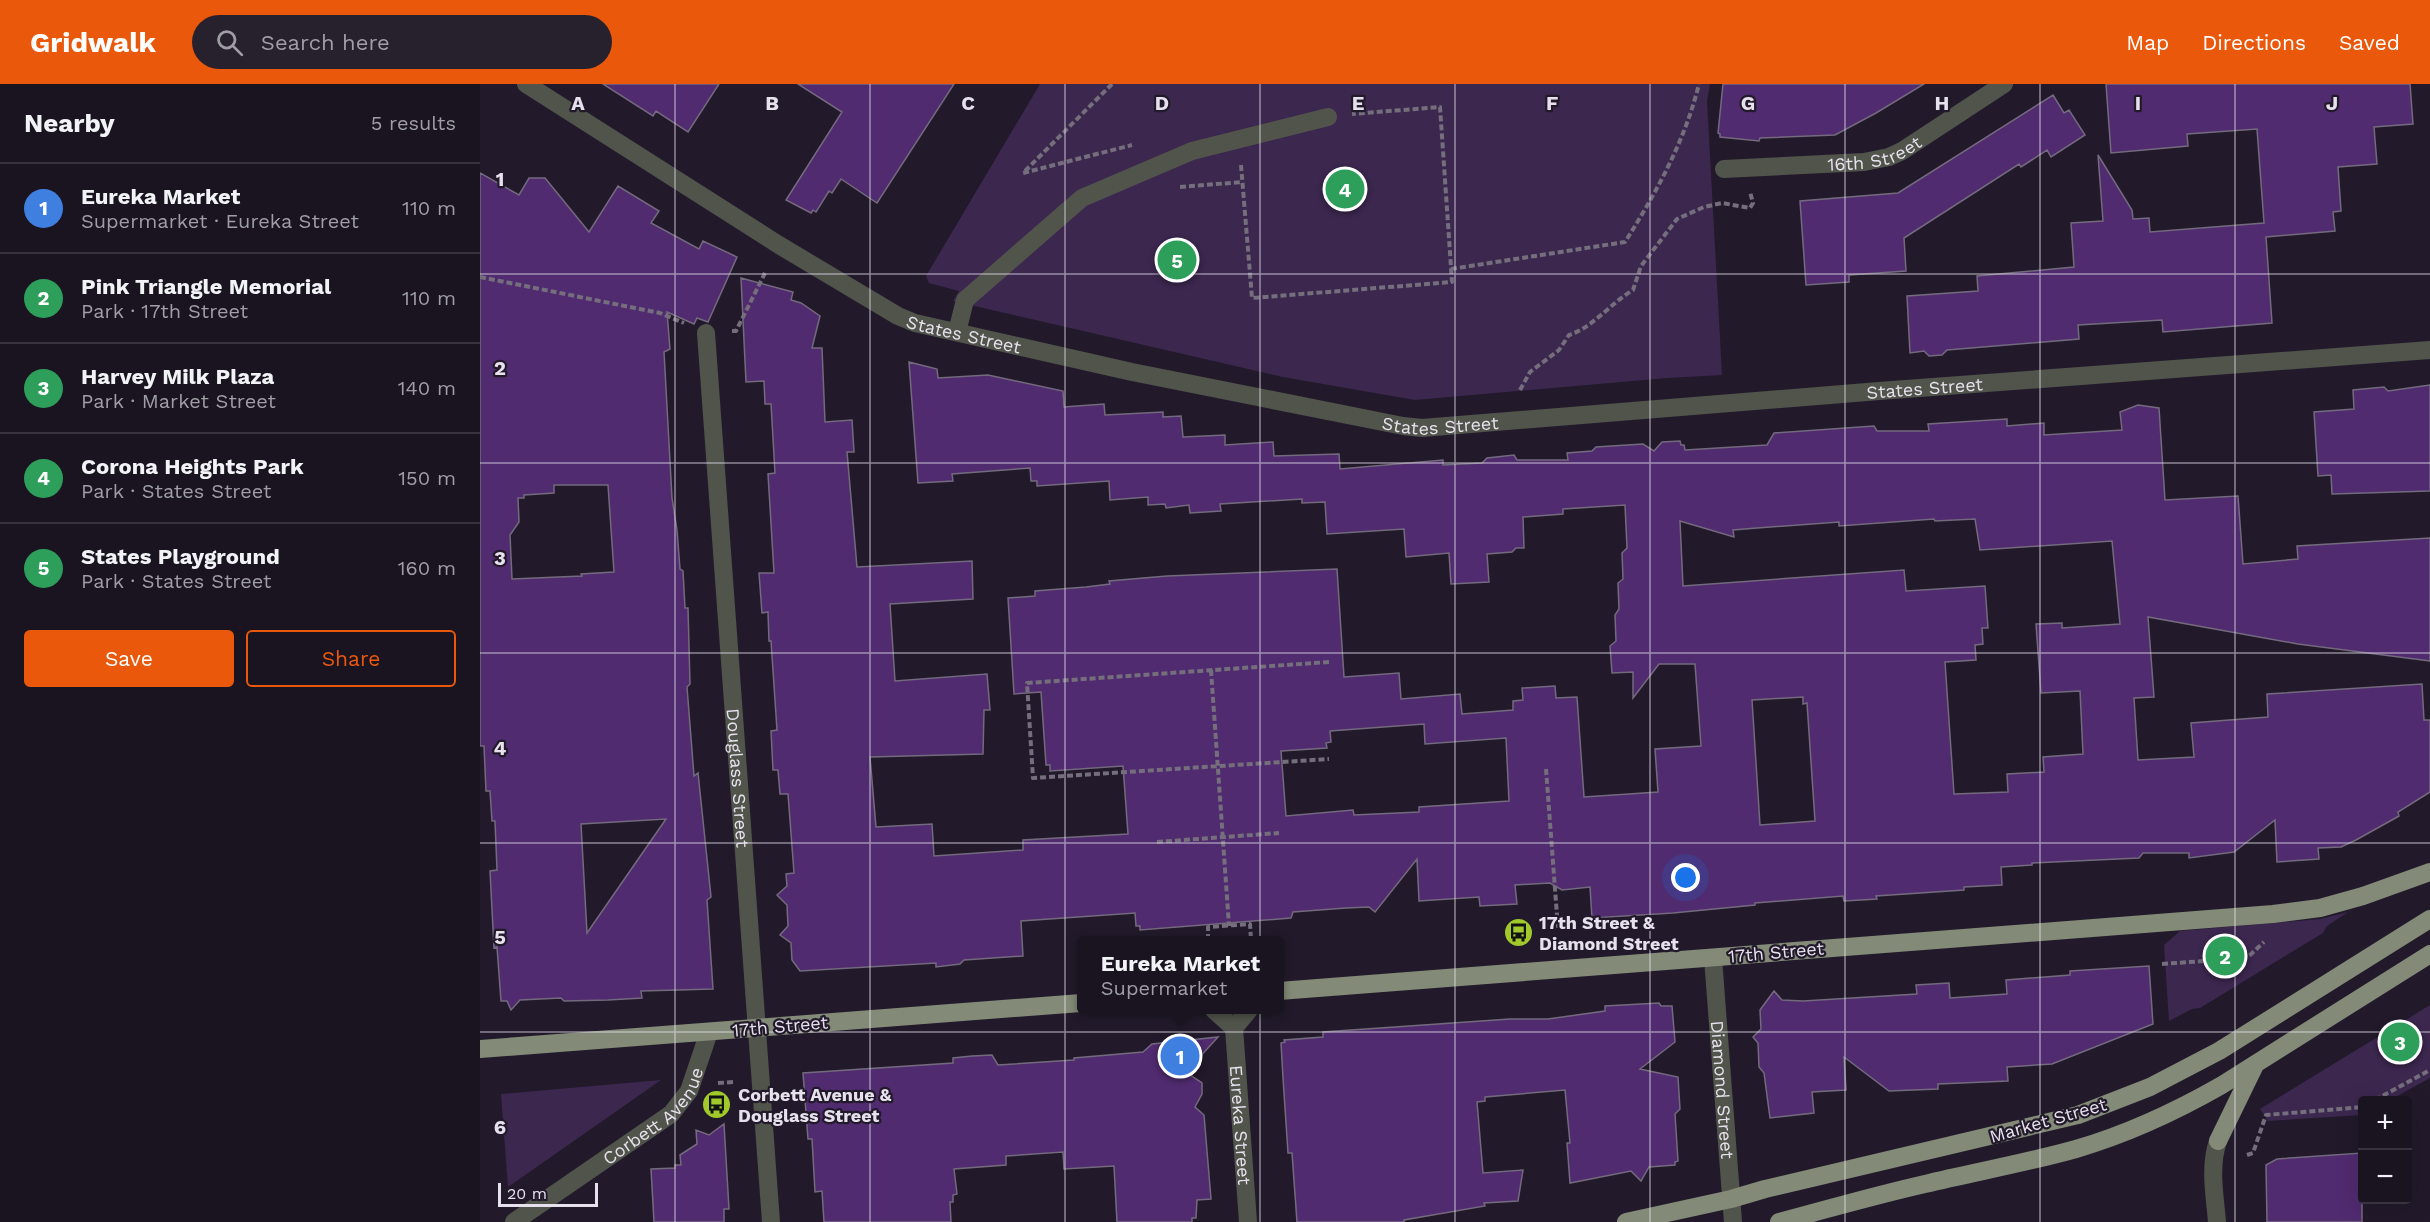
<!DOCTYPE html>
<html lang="en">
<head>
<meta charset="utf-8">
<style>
  :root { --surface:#1a1420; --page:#27212d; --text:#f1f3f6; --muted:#9f9ea5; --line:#38333e; --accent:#ea580c }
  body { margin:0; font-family:"Work Sans",sans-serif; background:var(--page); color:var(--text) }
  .controls { position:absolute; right:18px; bottom:18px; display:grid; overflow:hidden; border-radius:6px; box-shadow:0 6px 24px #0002 }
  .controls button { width:54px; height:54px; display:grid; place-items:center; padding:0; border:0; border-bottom:2px solid var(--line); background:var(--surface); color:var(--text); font:30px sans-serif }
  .scale { position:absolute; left:18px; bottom:15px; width:100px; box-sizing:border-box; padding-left:6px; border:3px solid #e7e1ed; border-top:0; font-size:16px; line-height:21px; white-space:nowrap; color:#e7e1ed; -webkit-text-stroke:4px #221a2b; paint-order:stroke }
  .you { position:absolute; left:1206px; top:794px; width:21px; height:21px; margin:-15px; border:4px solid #fff; border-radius:50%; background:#1a73e8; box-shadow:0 0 0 9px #1a73e833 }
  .badge { display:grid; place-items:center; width:39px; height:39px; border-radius:50%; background:var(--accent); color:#fff; font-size:20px; font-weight:700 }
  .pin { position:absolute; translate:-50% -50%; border:3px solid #fff; box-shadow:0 2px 6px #0006 }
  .popup { position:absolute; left:597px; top:852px; width:207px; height:78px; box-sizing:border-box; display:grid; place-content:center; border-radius:6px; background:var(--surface); filter:drop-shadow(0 2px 4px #0005); font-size:20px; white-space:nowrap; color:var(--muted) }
  .popup b { font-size:22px; color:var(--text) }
  .popup::after { content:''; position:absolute; left:50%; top:100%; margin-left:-12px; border:12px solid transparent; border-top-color:var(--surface) }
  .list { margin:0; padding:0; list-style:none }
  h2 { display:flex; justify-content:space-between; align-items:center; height:78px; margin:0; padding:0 24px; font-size:26px }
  h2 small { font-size:20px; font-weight:400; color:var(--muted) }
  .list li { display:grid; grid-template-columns:39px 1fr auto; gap:18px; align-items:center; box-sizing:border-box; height:90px; padding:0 24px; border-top:2px solid var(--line) }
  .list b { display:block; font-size:22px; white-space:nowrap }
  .list p { margin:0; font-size:20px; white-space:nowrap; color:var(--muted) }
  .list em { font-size:20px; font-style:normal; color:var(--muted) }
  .actions { display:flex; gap:12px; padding:18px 24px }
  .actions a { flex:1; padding:14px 0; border:2px solid var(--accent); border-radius:6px; text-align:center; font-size:21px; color:var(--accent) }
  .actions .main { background:var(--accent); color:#fff }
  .icon { flex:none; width:33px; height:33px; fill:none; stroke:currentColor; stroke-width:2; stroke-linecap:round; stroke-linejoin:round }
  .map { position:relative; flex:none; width:1950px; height:1138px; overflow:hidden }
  header { display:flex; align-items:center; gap:36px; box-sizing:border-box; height:84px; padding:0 30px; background:var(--accent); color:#fff }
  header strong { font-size:28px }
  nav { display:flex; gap:33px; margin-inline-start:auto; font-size:21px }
  .search { width:420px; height:54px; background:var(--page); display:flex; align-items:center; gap:15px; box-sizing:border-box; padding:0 21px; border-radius:33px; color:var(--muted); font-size:22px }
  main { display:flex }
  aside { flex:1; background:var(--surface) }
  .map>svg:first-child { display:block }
</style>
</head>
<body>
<header>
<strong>Gridwalk</strong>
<div class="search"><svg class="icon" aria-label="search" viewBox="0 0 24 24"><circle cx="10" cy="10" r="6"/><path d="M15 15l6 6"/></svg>Search here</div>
<nav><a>Map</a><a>Directions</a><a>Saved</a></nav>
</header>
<main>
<aside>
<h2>Nearby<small>5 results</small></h2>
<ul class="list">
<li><span class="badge" style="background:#3f7fe0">1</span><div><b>Eureka Market</b><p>Supermarket · Eureka Street</p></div><em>110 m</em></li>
<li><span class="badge" style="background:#2e9e5b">2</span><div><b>Pink Triangle Memorial</b><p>Park · 17th Street</p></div><em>110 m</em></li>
<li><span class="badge" style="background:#2e9e5b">3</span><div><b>Harvey Milk Plaza</b><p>Park · Market Street</p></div><em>140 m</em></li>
<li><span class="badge" style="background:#2e9e5b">4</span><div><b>Corona Heights Park</b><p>Park · States Street</p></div><em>150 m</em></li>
<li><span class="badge" style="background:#2e9e5b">5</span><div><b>States Playground</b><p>Park · States Street</p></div><em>160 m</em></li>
</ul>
<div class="actions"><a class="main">Save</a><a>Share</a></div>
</aside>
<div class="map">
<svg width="1950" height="1138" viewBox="0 0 1950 1138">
  <rect width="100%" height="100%" fill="#221a2b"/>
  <path fill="#3c274f" d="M560,0H1230L1227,17L1242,291L1187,294L935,316L803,293L473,217L479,207L449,199L446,192Z
    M1868,828L1847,842L1843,849L1720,924L1712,925L1689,937L1684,861L1700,847L1840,835Z
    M1950,921V994L1910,1016H1882V1031L1788,1037L1780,1025Z
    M181,996L28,1103L21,1010Z"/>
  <path fill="#502b6f" stroke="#746a7e" stroke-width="1.5" fill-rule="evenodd" d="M123,0H239L208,48L176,27L173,32Z
    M318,0H474L397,119L361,95L352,109L349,107L336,128L333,126L331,129L306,116L362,28Z
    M1243,0H1444L1396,29L1355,51L1280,54L1279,57L1240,53V50L1238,49Z
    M1626,0H1930L1933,40L1894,43L1897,80L1858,83L1861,127L1853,128L1855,147L1786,153L1792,239L1683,248L1682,236L1598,241L1599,255L1467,266L1462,271L1449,272L1444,267L1430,269L1427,212L1498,207L1497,192L1594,183L1591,139L1623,137L1618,71L1652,126L1653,135L1669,134L1670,148L1784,139L1777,45L1707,50L1708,62L1631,69Z
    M1573,11L1584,29L1589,26L1605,51L1571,73L1567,66L1541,83L1539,80L1424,154L1426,187L1369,191V198L1326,201L1320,117L1418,109Z
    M0,89L39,111L49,94H65L109,148L138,102L179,127L171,139L219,165L223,157L257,173L228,238L217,234L214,240L187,228L190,265L184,268L192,414L197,446L200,485L203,487L205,524H208L210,600L207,603L214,692L218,689L231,813L227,816L233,905L161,907L162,914L128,916L84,917L81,914L40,916L31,926L27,917H21L17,863L14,864L10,787L17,786L15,737H12L10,707H6L4,662H0ZM74,401H128L134,488L101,490L102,492L32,495L30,451L39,438L38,414H44V411L74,409ZM186,735L107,849L101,740Z
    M261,194L313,208L311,216L321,219L340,232L332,264H342L345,338L372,336L374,368H367L377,483L492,477L493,515L410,520L415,597L507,590L510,626H504L503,670L390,673L396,743L452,740L454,772L543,766V756L648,750L643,682L570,687V681H566L561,608L534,610L528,514L555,512V507L606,503L630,500L629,497L687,492L857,485L864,593L919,589L921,615L980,610L982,630L1033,626V617L1043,616L1042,604L1075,602L1076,614L1097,613L1104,713L1178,708L1175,665L1221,662L1215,580H1179L1153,614V588L1132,589L1130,562L1136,557L1135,531L1139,525L1138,499L1143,495L1142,469L1147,464L1145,421L1083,425V430L1043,433L1044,464H1036L1032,468L1007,470L1009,498L971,500L969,469L926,473L924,445L847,450L845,418L822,419V415L740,420L741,427L710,429L709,421L686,424L685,420L668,421V413L630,416L629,397L557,402V397H551L550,384L472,390L473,397L438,399L429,278L457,285L458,294L508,291L583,307L584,323L624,320L625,331L683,328V333L701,332L703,353L745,351V361L793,358L794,372L859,370L860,385L963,376V381L1002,379L1007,374L1034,371L1037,376H1088L1087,369L1112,367L1116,363L1163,360L1174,367L1182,358L1200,357L1201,361H1204L1205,366L1287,361L1294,349L1394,342L1397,347H1449L1448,340L1527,335V342L1564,339V351L1642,346L1640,328L1658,321L1679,324L1685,416L1758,412L1763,480L1818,475L1817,462L1950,454V577L1818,560L1668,533L1674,613L1654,614L1658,676L1714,673L1711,639L1788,633L1787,610L1942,600L1944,636H1950V708L1918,728L1919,732L1876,756L1861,763L1838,764L1839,775L1797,778L1795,736L1754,768L1709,774V769H1663L1659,774L1552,779V781L1521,783L1522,801L1484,803V806L1396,812L1397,815L1364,817L1363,812L1275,819V821L1193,829L1112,834L1110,803L1082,806L1070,799L1035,801L1037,820L1000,822L999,813L939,817L937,775L895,828L889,823L866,824L813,828L811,834L660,846V842H656L655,829L541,837L543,872L484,876L480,880L456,883V879L320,887L312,876L311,859L300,851L308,842L307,821L297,811L307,802L306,790L314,789L308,710H300L298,686H293L291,647L297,646L291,557H289L288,528L282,529L279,489H294L288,390L295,389L291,320H285L284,297L266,298ZM1454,435L1455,437L1495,435L1500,466L1632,457L1640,540L1582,544V539L1556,540L1561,609L1600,607L1603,670L1563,673L1564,688L1527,690L1528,708L1474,710L1465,578L1496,576L1495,561L1503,560L1502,544H1508L1505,502L1426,507L1424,486L1203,502L1200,437L1254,453L1253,446L1277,444L1359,438V442ZM1323,613V620L1327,619L1335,737L1280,741L1272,616ZM944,640L945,660L1026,654L1029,717L939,723V728L874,731L873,726L806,732L801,667L847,664L846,659L851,658L850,647Z
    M1950,301V407L1852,410L1851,391L1838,392L1834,328L1874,325L1873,306L1904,303L1908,307Z
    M1669,882L1673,940L1572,980L1527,983L1528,997L1458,1000V1005L1409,1007L1364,973L1366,1006L1332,1008L1334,1029L1290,1034L1284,989L1279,983L1278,959L1273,953L1281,945L1280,926L1294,907L1302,916L1323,917L1437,910L1436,901L1469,899L1470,914L1527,910L1526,896L1590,891V887Z
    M1179,919L1181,922H1192L1195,958L1160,985L1198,993L1200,1025L1195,1030L1198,1077L1195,1078V1081L1169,1083L1161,1097L1151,1087L1090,1099L1087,1059H1090L1085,1006L1005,1013V1017L997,1018L1003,1089L1043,1086L1038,1117L1004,1119L1005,1122L924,1136V1138H817L812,1069H808L803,994L801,959L805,958L804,956L843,953V948L1030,935H1068L1125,927V922Z
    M738,953L706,988L722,999V1010L715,1023L724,1031L731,1115L717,1116L716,1134H712V1138H637L634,1082L584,1085L583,1068L526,1072V1081L474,1085L477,1110L473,1111V1118H470L471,1138H344L342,1107L335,1108L332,1055H328L323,989L473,979V974L492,972L512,971L518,981L594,976V974L663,968L672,960Z
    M244,1040L249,1125H244V1138H174L171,1085L195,1084V1081H201L200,1071L217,1060L216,1046L229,1051Z
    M1882,1069V1138H1787L1786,1081L1797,1075Z"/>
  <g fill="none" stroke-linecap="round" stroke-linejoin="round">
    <path stroke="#756e7d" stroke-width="4" stroke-dasharray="6 3" stroke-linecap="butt" d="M632,0L543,89L652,61
      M761,81L772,214L972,198L960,23L872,30
      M700,103L762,98
      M971,185L1145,158C1176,109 1205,57 1219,0
      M0,193L180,229L204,239
      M252,247H256L285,189
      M1040,306L1050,288L1079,266L1089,251C1112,244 1131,219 1153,206L1161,182L1197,135L1224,123L1242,119L1270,124L1273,119L1270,108
      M849,578L547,599L553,694L849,675
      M731,586L749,842
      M1066,685L1078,845
      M677,758L799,749
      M728,856V843L770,840L771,856
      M1682,880L1724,877L1744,881L1759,878L1770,871L1784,858
      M238,999L254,998
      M1895,1016L1950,986
      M1767,1071L1773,1069L1786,1031L1882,1023"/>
    <g stroke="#51544b" stroke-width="18">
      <path id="s1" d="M46,0L299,161L418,232L435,239L652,288L923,342L942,344L1399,307L1950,266"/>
      <path id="s2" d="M1244,85L1384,78L1409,73L1422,67L1524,0"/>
      <path d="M477,248L485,216L602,114L712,67L848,33"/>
      <path id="s3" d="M226,249L291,1138"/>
      <path id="s4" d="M1233,874L1253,1138"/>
      <path id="s5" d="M734,926L754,944L768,1138"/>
      <path d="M754,944L769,926"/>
      <path id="s6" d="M34,1138L191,1030L209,1007L229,948"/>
      <path d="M1737,1138C1735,1112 1729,1083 1738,1057"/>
    </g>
    <path stroke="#838a77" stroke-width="18" d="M799,907L1793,830L1840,824L1883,812L1950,788
      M0,965L601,919
      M1738,1057L1775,981
      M1146,1138L1251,1115L1285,1105L1598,1031L1670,1003L1739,967L1950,835
      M1299,1138C1348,1125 1396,1111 1445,1100C1495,1088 1546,1079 1596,1065C1647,1050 1695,1028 1742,1001L1950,870"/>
  </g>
  <path fill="none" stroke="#e7e1ed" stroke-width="1.5" stroke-opacity="0.55" d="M195,0V1138M390,0V1138M585,0V1138M780,0V1138M975,0V1138M1170,0V1138M1365,0V1138M1560,0V1138M1755,0V1138M0,190H1950M0,379H1950M0,569H1950M0,759H1950M0,948H1950"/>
  <defs>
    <symbol id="bus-disc" viewBox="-11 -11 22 22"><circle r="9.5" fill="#a1c92a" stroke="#221a2b"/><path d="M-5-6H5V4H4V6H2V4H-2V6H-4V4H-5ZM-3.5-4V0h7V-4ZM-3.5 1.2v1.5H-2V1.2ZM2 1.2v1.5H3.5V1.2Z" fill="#111"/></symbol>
  </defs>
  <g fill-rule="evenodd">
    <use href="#bus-disc" x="1022" y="832" width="33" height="33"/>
    <use href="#bus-disc" x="220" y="1004" width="33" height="33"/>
  </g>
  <g text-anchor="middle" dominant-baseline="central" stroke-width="4.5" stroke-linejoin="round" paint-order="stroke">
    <g font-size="18" fill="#e7e1ed" stroke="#221a2b">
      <text stroke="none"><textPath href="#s2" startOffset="152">16th Street</textPath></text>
      <text stroke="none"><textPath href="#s1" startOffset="507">States Street</textPath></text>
      <text stroke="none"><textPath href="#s1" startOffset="1479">States Street</textPath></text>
      <text stroke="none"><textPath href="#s1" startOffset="993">States Street</textPath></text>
      <text stroke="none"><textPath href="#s3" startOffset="446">Douglass Street</textPath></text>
      <text transform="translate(1296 868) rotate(-5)">17th Street</text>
      <text transform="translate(300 942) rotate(-5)">17th Street</text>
      <text stroke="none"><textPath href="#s4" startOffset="132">Diamond Street</textPath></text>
      <text stroke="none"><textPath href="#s6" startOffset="177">Corbett Avenue</textPath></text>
      <text transform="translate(1568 1036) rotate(-16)">Market Street</text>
      <text stroke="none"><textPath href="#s5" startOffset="124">Eureka Street</textPath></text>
    </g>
    <g font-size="18" font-weight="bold" fill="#e7e1ed" stroke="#221a2b" text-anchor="start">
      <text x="1059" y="838">17th Street &amp;<tspan x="1059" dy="21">Diamond Street</tspan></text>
      <text x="258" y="1010">Corbett Avenue &amp;<tspan x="258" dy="21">Douglass Street</tspan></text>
    </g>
  </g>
  <g font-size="20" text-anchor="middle" font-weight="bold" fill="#e7e1ed" stroke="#221a2b" stroke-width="4.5" stroke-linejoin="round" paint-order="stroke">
    <text x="98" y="26">A</text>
    <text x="292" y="26">B</text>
    <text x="488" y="26">C</text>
    <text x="682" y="26">D</text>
    <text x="878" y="26">E</text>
    <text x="1072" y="26">F</text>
    <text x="1268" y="26">G</text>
    <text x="1462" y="26">H</text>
    <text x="1658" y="26">I</text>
    <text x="1852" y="26">J</text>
    <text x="20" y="102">1</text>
    <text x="20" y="291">2</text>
    <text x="20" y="481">3</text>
    <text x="20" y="671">4</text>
    <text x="20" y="860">5</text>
    <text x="20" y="1050">6</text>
  </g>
</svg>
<div class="controls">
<button>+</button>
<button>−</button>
</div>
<div class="scale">20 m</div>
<div class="you"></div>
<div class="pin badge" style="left:700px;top:972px;background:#3f7fe0">1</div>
<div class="popup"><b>Eureka Market</b>Supermarket</div>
<div class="pin badge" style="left:1745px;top:872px;background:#2e9e5b">2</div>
<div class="pin badge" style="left:1920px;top:958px;background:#2e9e5b">3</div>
<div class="pin badge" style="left:865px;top:105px;background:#2e9e5b">4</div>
<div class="pin badge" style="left:697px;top:176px;background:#2e9e5b">5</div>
</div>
</main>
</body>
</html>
